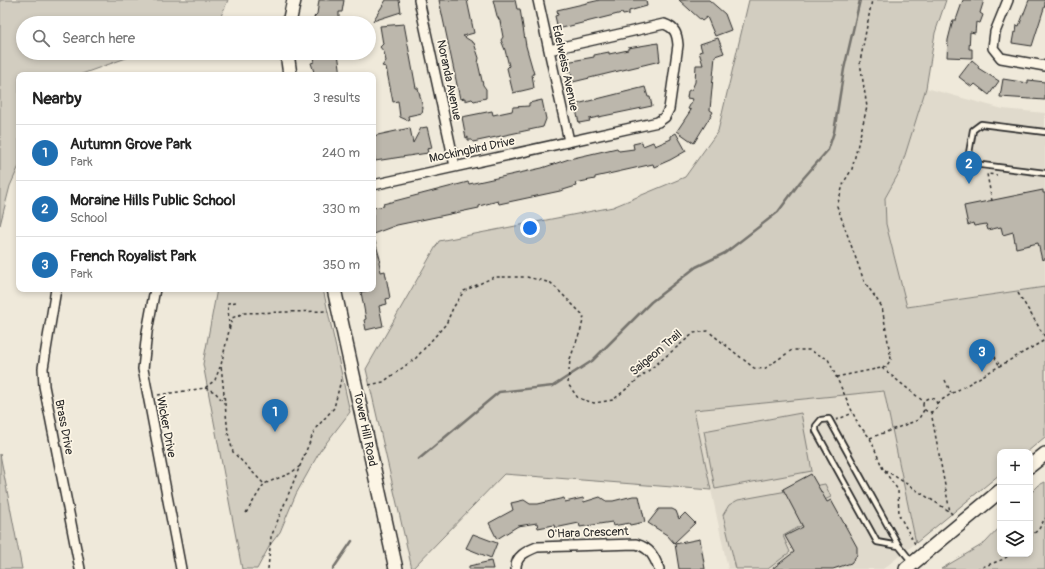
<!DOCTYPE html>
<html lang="en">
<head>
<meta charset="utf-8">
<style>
  :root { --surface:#fff; --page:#f6f6f6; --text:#222; --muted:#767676; --line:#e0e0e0; --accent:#1f6fb2 }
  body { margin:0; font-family:Pangolin,sans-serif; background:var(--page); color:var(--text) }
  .controls { position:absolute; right:12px; bottom:12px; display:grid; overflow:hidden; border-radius:8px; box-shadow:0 2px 6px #0003 }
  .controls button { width:36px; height:36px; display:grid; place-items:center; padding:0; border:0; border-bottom:1px solid var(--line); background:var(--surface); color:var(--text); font:20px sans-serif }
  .you { position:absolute; left:530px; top:228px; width:14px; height:14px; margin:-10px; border:3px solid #fff; border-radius:50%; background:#1a73e8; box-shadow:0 0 0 6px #1a73e833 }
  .badge { display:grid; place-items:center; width:26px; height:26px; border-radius:50%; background:var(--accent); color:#fff; font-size:13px; font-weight:700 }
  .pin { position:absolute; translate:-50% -33px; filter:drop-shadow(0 1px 2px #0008) }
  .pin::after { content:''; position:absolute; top:21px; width:14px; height:12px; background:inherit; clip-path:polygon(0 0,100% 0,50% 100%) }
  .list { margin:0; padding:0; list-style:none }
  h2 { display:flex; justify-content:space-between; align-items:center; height:52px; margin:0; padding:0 16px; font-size:17px }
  h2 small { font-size:13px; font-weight:400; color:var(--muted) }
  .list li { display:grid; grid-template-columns:26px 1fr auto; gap:12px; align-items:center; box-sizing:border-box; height:56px; padding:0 16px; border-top:1px solid var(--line) }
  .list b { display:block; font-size:15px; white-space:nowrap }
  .list p { margin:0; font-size:13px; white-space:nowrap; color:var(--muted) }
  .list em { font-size:13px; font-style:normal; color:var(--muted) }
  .icon { flex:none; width:22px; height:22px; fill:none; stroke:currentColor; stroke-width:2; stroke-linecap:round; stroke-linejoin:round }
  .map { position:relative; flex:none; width:1045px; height:569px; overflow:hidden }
  .search { position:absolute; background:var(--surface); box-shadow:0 2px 6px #0003; left:16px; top:16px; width:360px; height:44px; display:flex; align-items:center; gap:10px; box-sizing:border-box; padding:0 14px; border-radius:22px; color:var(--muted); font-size:15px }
  .panel { position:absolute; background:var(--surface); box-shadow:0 2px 6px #0003; left:16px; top:72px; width:360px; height:220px; border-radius:8px }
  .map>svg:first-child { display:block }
</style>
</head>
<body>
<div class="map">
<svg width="1045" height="569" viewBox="0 0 1045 569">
  <rect width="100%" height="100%" fill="#efe9da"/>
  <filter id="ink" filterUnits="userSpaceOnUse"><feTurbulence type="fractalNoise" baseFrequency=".025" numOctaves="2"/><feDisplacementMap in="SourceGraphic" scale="8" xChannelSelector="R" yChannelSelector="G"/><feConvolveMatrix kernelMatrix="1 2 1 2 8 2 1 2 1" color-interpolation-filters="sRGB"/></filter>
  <g filter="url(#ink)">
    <path fill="#e0dacc" d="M926,88L1003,109L1045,113V287L906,307L886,224L885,198L900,171Z
      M884,391L916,543L883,569H728L694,410Z"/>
    <path fill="#d2cdc0" stroke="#7e7c76" d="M0,0H228L218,23H23V53H140L79,75H19V166L10,186L0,225Z
      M749,0H946L935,33L926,88L900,171L885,198L886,224L907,307L1045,287V437L1027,452H1000V474L916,543L884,391L694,410L711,490L504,474L412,569L366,369L439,241L613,207L685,177L718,131Z
      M217,289H323L350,412L320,451L296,494L280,532L270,545L257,569H242L203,364Z
      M801,413L812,471L715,489L704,431Z
      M0,454L22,569H0Z
      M1045,482V569H941L985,543L1000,527V554H1030V494L1039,485Z
      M825,484L831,497L811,506L806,523L783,536L790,552L768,569H736L723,515L729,505L738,500Z"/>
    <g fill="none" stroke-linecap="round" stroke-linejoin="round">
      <path stroke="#75736d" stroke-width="2.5" d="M419,459L499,392L553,386L592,361L651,302L696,267L725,253L778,212L800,182L828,150L834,132L844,69L860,0
        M333,569L352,541"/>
    </g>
    <path fill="#bcb7ac" stroke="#2b2b2b" d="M319,0H344L342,12H339V23H315L314,17L317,14Z
      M386,0H399L401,12L373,21Z
      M439,0H467L474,33L463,36L474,43L479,58L478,63L483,85L486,89V98L474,101L472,99L465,101V98L460,99Z
      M493,0H515L517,9H520L526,46L534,74H532L534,88L513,93L507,68L509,66L505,50L501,40L503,37L500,21L497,16Z
      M600,0H646L647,6L629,11V14L623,15L622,13L558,29L555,16L558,15L557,10Z
      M679,0H709L725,14L731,30L715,36L707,17L702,21Z
      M963,0H984L980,13L983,15L980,23L976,22L975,33L970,32L969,49H972V58L947,57L948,40L953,20H956Z
      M1029,0H1045V5L1032,46L1012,43L1014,32L1016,33L1017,25L1019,26Z
      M404,24L416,88H418L423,108L422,113L408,116L409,121L400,117L398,101L393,102L386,67L382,66L386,61L384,52L380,47L383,44L380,26Z
      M718,38L724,53L715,56L710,110L713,112L694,143L677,131L691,110L688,109L693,99L687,98L688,91L692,89L695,82L696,65H703L699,52L702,51L700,44Z
      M658,43L660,61L573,82L571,71L568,72L566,62L594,57V55L609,52V54L628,50V48Z
      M333,53H338L341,75H315L311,63L314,62L315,56Z
      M972,60L979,66L978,68L999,81L989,95L975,84L972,87L959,77Z
      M1003,79L1028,83V80L1045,82V100L1000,97Z
      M645,87L648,97H650L652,106L589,119L590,121L579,123L576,110L578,109L577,104Z
      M542,100L546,119L543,127L473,142L472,140H468V137L466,138L462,117L492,111L493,115L512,111L513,107L529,106V103Z
      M427,127L432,148L427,149L428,153L375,161L373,136L410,128L413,143L421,128Z
      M676,133L686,151L670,160L654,167L653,164L595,177V179L575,183L576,186L560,191L499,204L498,201L479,206V208L397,225L373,234V208L384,206L383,204L468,182L469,184L542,168L569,159L617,148L619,151L634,149L633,144L642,142L643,146L653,142L655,146L671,139V136Z
      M1043,190V193H1045V259L1042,260L1038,243L1016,248L1013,232L1003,235L1001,227L988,230L986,224L974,226L973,223L968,225L964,206Z
      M375,241L380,259L379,262L381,272L385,271L390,298L386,299L387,304L379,306L383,326L366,330L364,320L366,319L361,292L373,289V242Z
      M811,474L827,502L831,500L857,547V555L851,563L833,569H772L794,552L785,536L803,527L783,489Z
      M633,496H639L645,522L630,525L629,523L613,526L612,522L580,527L579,523L555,528L554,525L538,528L537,523L518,526L497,539L489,523L513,510L511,503L524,500L530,504H538L564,498L565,502L583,498L584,502L600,497L606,501H613Z
      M659,509H672L676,511L679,519L685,513L695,523L674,543L667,535L648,523Z
      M473,534L497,543L491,558L466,548Z
      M700,539L705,569H679L675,544Z
      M491,561L493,569H469V566Z"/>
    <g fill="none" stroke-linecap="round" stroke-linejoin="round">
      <defs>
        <path id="lane" d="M1045,132L981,124L973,130L968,159L974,164L1045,173
          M899,546L877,542L816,431V426L821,420L829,419L899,546L912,562"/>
        <path id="street" d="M419,0L455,166
          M538,0L569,141
          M1008,0L995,32L993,48L1001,58L1045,66
          M373,185L658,122L665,117L669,109L678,45C677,33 675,28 664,24L549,50
          M56,289L43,368L44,386L80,569
          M155,289L147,332L143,369L181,569
          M516,569C515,556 527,551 537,547L636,544C650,548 654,556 659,569"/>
        <path id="secondary" d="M289,23L294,0
          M287,53L290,75
          M334,289L396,569
          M1030,466L1045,454
          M906,569L1000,491"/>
      </defs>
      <use href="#lane" stroke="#2b2b2b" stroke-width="8"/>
      <use href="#street" stroke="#2b2b2b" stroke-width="12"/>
      <use href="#secondary" stroke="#2b2b2b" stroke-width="16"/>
      <path stroke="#2b2b2b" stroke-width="1.5" stroke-dasharray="3 3" stroke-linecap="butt" d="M992,201L987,174L997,175
        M1018,293L1045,337
        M229,328L228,303L236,302
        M992,351L999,365
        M882,368L923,401
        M836,377L886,367L891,359L882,307L864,281L837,206L844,182L852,169L867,107L860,62L872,0
        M945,380L951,393
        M369,385L383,382L416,358L446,324L453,308L464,291L494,277H527L551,283L584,316L581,329L570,359L568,384L578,398L594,403L613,400L694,333L708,331L754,368L764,369L792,350H809L828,359L858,424L870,438L883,469L898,490L899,515L915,544
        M205,388L215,392L225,404
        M158,395L205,388L215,380L220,367
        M923 405a7 7 0 1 1 14 0a7 7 0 1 1-14 0Z
        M937,403L951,394L1045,340
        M931,412L950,512L953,515
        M836,420L853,413
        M870,438L918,420L924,410
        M300,466L291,473L264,484L233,452L228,433L221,365L232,318L244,313L328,311
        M885,470L949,511
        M246,513L264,484
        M1030,537L1039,529L1045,518
        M268,569L271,537L315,429L334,408L342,376
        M977,569L1004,559L1010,554"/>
      <use href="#lane" stroke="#fcf5e5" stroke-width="4.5"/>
      <use href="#street" stroke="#fcf5e5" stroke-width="9"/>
      <use href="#secondary" stroke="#fcf5e5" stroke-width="13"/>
    </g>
  </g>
  <g text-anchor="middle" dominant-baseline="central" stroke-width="3.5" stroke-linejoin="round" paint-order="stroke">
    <g font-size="12" fill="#2b2b2b" stroke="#fcf5e5">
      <text transform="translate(565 68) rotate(78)">Edelweiss Avenue</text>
      <text transform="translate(449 80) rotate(78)">Noranda Avenue</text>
      <text transform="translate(472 150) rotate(-12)">Mockingbird Drive</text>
      <text transform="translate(656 353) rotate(-40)">Saigeon Trail</text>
      <text transform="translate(64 427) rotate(79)">Brass Drive</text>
      <text transform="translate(166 427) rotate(79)">Wicker Drive</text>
      <text transform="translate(365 429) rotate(78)">Tower Hill Road</text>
      <text transform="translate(588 533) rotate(-2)">O'Hara Crescent</text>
    </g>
  </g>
</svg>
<div class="controls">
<button>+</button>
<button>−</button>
<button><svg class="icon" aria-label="layers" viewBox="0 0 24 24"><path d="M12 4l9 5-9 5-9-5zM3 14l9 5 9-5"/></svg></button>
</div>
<div class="you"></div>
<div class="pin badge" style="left:275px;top:432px">1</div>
<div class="pin badge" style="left:969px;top:184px">2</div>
<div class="pin badge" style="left:982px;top:372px">3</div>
<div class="search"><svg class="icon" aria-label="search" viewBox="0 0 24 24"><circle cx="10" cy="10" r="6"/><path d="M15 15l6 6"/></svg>Search here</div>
<section class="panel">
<h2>Nearby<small>3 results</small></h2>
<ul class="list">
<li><span class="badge">1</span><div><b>Autumn Grove Park</b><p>Park</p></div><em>240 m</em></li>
<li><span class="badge">2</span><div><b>Moraine Hills Public School</b><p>School</p></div><em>330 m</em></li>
<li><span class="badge">3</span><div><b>French Royalist Park</b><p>Park</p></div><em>350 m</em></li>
</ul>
</section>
</div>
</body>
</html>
